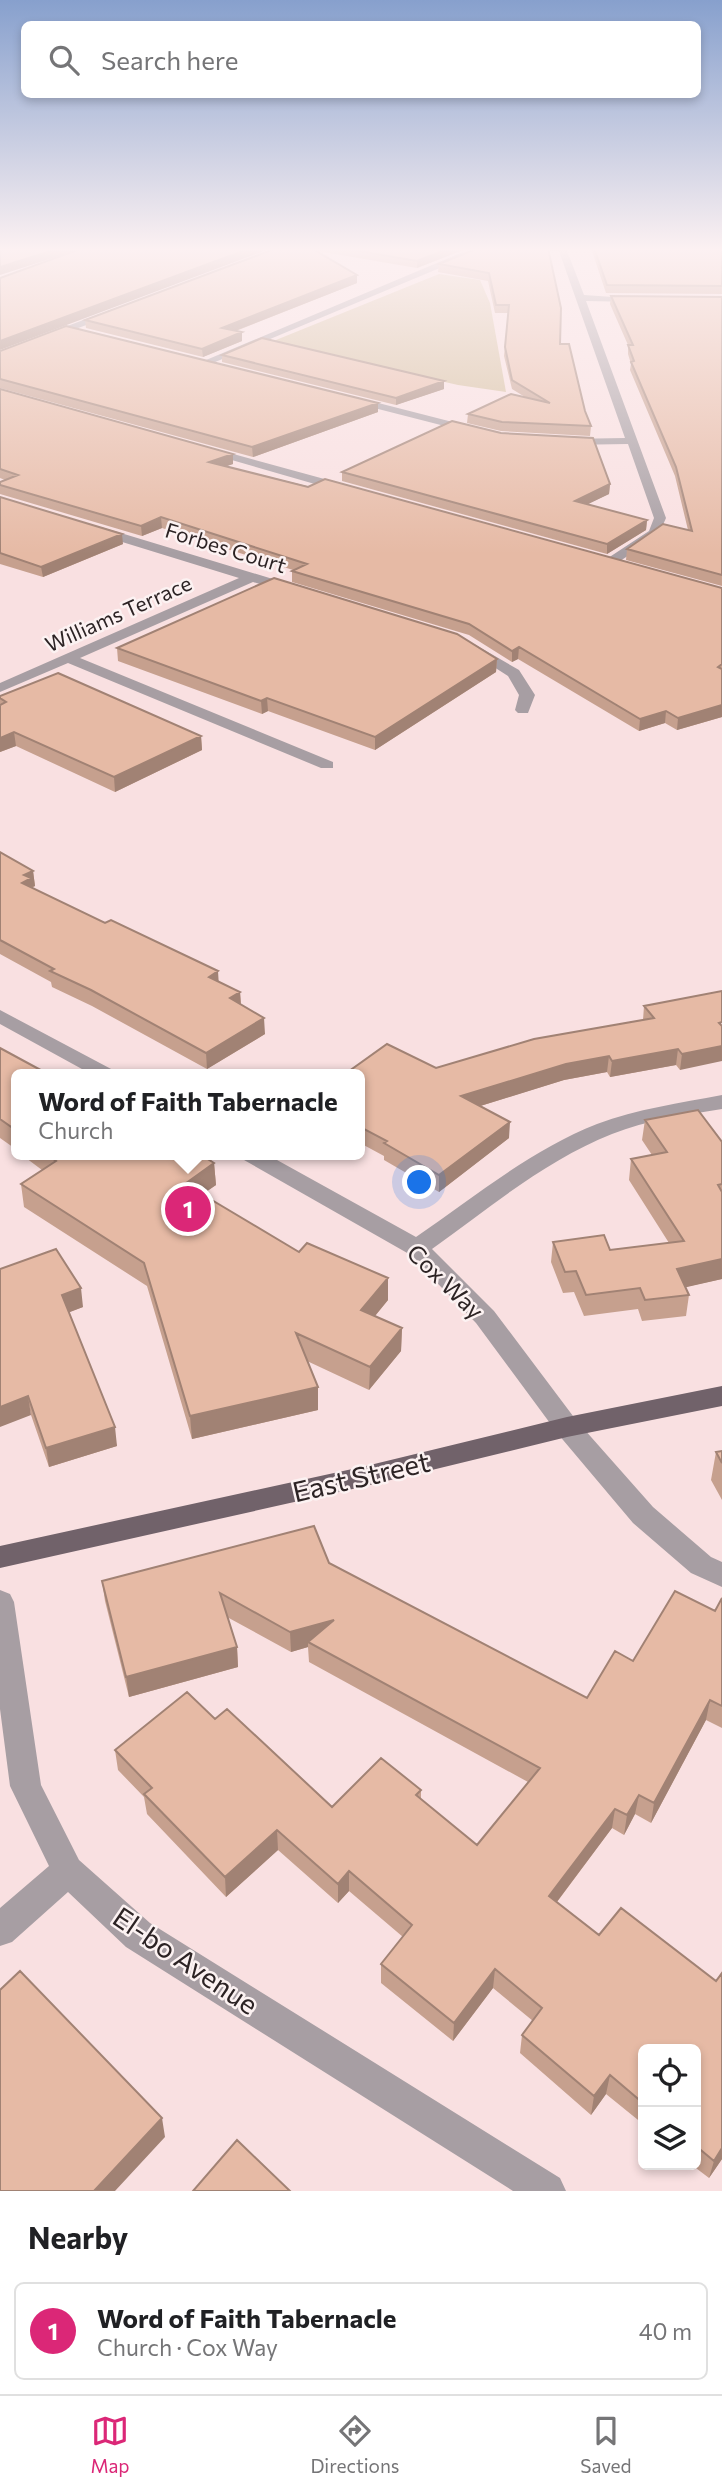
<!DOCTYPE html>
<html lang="en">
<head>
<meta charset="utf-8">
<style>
  :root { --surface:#fff; --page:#f6f6f6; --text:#202124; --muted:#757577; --line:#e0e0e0; --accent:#db2777 }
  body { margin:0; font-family:Commissioner,sans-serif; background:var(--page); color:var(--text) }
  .controls { position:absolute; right:21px; bottom:21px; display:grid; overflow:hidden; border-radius:10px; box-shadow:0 4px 10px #0003 }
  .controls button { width:63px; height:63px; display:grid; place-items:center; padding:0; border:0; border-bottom:2px solid var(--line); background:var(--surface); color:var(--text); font:35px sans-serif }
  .you { position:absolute; left:420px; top:1183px; width:24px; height:24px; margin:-18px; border:5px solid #fff; border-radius:50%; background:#1a73e8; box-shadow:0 0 0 10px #1a73e833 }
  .badge { display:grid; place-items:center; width:46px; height:46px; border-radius:50%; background:var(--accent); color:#fff; font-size:23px; font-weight:700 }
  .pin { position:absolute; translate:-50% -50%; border:4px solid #fff; box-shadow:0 2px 7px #0006 }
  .popup { position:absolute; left:11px; top:1069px; width:354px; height:91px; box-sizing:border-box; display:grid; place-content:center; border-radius:10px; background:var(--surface); filter:drop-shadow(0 2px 5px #0005); font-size:23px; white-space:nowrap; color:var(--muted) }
  .popup b { font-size:26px; color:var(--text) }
  .popup::after { content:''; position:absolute; left:50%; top:100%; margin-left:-14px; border:14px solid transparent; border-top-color:var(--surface) }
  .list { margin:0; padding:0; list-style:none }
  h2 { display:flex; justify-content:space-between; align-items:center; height:91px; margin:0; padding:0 28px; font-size:30px }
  h2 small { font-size:23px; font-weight:400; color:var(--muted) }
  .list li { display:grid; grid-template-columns:46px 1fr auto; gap:21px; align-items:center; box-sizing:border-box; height:98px; margin:0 14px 14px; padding:0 14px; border:2px solid var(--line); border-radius:10px }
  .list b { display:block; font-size:26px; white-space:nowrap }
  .list p { margin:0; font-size:23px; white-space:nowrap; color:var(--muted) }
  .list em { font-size:23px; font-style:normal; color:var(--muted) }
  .icon { flex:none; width:38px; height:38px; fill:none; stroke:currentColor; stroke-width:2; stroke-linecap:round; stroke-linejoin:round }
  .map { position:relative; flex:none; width:722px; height:2191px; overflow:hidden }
  .search { position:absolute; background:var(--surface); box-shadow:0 4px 10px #0003; left:21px; right:21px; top:21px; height:77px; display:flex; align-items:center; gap:18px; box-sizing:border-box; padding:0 24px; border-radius:10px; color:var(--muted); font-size:26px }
  .sheet { height:203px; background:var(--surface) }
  nav { display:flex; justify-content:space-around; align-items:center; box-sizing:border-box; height:98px; border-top:2px solid var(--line); background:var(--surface); font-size:19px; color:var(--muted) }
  nav a { display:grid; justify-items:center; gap:4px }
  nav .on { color:var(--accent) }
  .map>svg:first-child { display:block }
</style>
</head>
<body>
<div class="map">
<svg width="722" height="2191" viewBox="0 0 722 2191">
  <rect width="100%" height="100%" fill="#f9e0e1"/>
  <path fill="#d2bc99" d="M439,274L480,280L490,303L506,392L458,385L271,342Z"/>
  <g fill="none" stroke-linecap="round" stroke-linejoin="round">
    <path fill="#a79ea3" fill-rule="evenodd" d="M515,248H566L584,295L642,299L637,302L586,301L666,518L658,536L614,565L602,562L649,531L654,518L628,444L566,445L560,442L566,439L625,438L559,251Z
      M463,252L466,257L208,365L199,363Z
      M113,309L116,314L0,357V351Z
      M351,396L476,428L478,430L472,433L347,401L346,399Z
      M208,447L350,486L352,489L346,493L204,452V448Z
      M93,527H101L299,587V593L294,594L253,582L80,658L333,762V768H321L68,663L0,692V683L239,578L93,533Z
      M474,644L519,670L535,695L528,713H518L515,710L519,695L508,676L469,651V645Z
      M0,1010L113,1070L116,1074H91L0,1024Z
      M722,1095V1109C685,1115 647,1120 612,1134C546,1160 489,1208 432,1249L494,1311L576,1420L653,1507L711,1557L722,1562V1587L691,1573L633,1523L558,1434L476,1323L409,1254L244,1160L241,1155H268L416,1237C474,1197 531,1150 597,1124C637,1109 680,1103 722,1095Z
      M0,1590L10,1594L14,1602L41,1785L79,1860L150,1923L560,2178L566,2191H513L126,1947L68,1892L12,1942L0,1946V1908L49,1866L10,1786L0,1709Z"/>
    <path fill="#71626a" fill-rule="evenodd" d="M722,1386V1406L567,1437L366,1486L0,1568V1546L366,1466L567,1417Z"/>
  </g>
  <path fill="#c6a08e" d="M277,248H468L417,268L317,251L357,283L236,331L242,332V341L203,357L86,328L85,320Z
    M591,248H722V294L606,293Z
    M476,249L560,344L591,426L590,436L501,431L467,423L468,414L525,397L512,389L504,356L508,313H495L488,281L438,272L439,264Z
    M611,296L722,297V586L626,560L627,549L688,530L675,476L630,370L631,364L628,354V345L610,304Z
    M0,351L378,412L253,457L0,388Z
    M222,355L444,381V389L396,405L222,362Z
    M0,389L233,464L226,466L722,588V717L677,730L665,723L639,731L518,659L512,662L469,635L292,582V571L293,570L162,528L142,536L0,494V482L5,480L0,478Z
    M342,472L610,484L609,494L587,504L647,520L646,530L607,554L342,481Z
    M0,497L123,544L43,577L0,564Z
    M117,648L497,659L496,672L375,750L268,711L262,714L118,661Z
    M0,696L201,736L202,750L115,792L16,746L0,752Z
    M0,852L33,871L35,886L32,888L105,923L218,971V981L240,992L241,1004L265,1034L207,1069L92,1006L52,987L51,982L0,954Z
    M722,991L680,1070L676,1065L610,1077L607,1072L564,1080L480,1106L509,1138L439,1192L384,1160V1156L360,1143V1074L436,1068L643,1020L644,1006Z
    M0,1048L17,1074V1150L0,1138Z
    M645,1120L722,1142V1279L685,1287L689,1295L686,1316L642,1321L638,1309L584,1316L574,1292L563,1293L551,1262L553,1242L610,1250L669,1243L629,1180L631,1159L652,1155L642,1140Z
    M22,1155H210L211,1160L214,1163L216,1185L202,1194L299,1252L388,1278V1300L375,1316L402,1328L401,1351L369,1390L307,1361L318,1410L192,1439L147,1286L24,1207L21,1184L42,1170Z
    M0,1269L83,1307L69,1312L117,1446L49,1467L31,1415Z
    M722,1451V1500L711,1480L716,1452Z
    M314,1526L329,1563L587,1698L615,1651L633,1661L675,1591L715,1611L722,1598V1728L706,1720L651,1823L635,1814L624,1835L612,1828L557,1902L599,1935L621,1908L716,1981L722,1973V2159L709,2178L692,2165H696V2049H643V2124L606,2094L591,2115L520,2053L522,2035L533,2021L493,1988L453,2041L381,1983V1964L403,1937L349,1891L338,1903L278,1850L226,1897L147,1814L144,1797L118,1770L115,1750L187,1692L215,1719L227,1709L332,1807L381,1758L421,1790V1799L477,1845L528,1782L309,1662L308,1647L291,1652L227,1617L237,1647L238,1667L129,1697L105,1601L102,1581Z"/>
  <path fill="#a18274" d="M60,248H84L0,275V267Z
    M251,248H272L0,350V341Z
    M450,248H468L417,268V261Z
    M357,275V283L222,336V328Z
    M242,332V341L203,357L202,349Z
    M444,381V389L396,405V398Z
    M378,403V412L253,457L252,447Z
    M233,454V464L209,472V462Z
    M610,484L609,494L574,511L575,501Z
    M161,517L162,528L142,536L141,526Z
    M647,520L646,530L607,554V544Z
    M122,534L123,544L43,577L41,567Z
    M519,647L518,659L512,662V651Z
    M497,659L496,672L375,750V737Z
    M267,698L268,711L262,714L261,701Z
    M722,705V717L677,730L678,718Z
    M666,711L665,723L639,731L640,719Z
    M14,732L16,746L0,752V738Z
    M201,736L202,750L115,792L114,777Z
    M33,871L35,886L32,887L22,883L24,875Z
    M218,971L219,987L209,977Z
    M240,992L241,1007L230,998Z
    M264,1018L265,1034L207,1069L206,1053Z
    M722,1046V1061L680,1070L682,1054Z
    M678,1049L676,1065L610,1077L612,1061Z
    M609,1056L607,1072L564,1080L461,1112V1096L566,1064Z
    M510,1122L509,1138L439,1192V1175Z
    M199,1155H210L211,1165L214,1163L216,1185L186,1206L185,1184Z
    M722,1259V1279L674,1290L677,1269Z
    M388,1278V1300L361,1333V1310Z
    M81,1288L83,1307L65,1314L62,1295Z
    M402,1328L401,1351L369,1390L370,1367Z
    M318,1387V1410L192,1439L190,1416Z
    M28,1396L31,1415L0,1427V1407Z
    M115,1427L117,1446L49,1467L46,1448Z
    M334,1620L308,1642V1647L291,1652L290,1632Z
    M237,1647L238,1667L129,1697L126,1677Z
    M710,1700L706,1720L651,1823L654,1803Z
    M639,1795L635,1814L624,1835L627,1815Z
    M615,1809L612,1828L547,1915L549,1896Z
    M277,1830L278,1850L226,1897L225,1877Z
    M349,1871V1891L338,1903V1884Z
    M495,1969L493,1988L453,2041L454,2023Z
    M610,2075L606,2094L591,2115L594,2096Z
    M162,2118L165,2137L115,2191H94Z
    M722,2148V2159L709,2178L714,2161Z"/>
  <path fill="#e6baa5" stroke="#a18274" stroke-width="2" d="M0,248H60L0,267Z
    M83,248H251L0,341V278Z
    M277,248H311L357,275L222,328L242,332L202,349L85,320Z
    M342,248H450L417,261Z
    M548,248L561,308L560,344H569L585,411L591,426L502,422L468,414L511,394L550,403L512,380L505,347L509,305H496L489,273L439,264L476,249Z
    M594,248H722V286L607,285Z
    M611,296L722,297V575L627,549L663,524L692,531L676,467L631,362L634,361L628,345H633Z
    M66,326L378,403L252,447L0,379V351Z
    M262,338L444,381L396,398L222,355Z
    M0,389L233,454L209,462L308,487L325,479L722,588V664L718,667L722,669V705L678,718L666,711L640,719L519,647L512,651L469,624L292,571L307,564L161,517L141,526L0,485V482L18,475L0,469Z
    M452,421L501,433L593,438L610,484L575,501L647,520L607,544L342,472Z
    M0,497L122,534L41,567L0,553Z
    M274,578L457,634L497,659L375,737L267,698L261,701L117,648Z
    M58,673L201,736L114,777L14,732L0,738V705L6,702L0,698V696Z
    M0,852L33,871L24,875L31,878L22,883L105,923L111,920L218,971L209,977L240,992L230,998L264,1018L206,1053L91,990L50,971L54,969L0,940Z
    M722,991V1022L719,1023L722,1026V1046L682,1054L678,1049L612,1061L609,1056L566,1064L461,1096L510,1122L439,1175L384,1143L387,1141L360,1127V1074H345L387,1044L436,1068L534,1039L654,1018L644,1006Z
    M0,1048L48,1074H17V1131L0,1119Z
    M698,1110L722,1142V1184L718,1185L722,1192V1259L677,1269L689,1295L645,1300L640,1288L586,1295L576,1271L565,1272L553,1242L604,1235L610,1250L684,1241L631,1159L667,1152L645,1120Z
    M48,1155H201L214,1163L185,1184L299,1252L307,1243L388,1278L361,1310L402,1328L370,1367L296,1333L318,1387L190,1416L144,1263L21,1184L56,1161Z
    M56,1249L81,1288L62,1295L115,1427L46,1448L28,1396L0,1407V1269Z
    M722,1451V1463L716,1452Z
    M314,1526L329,1563L587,1698L615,1651L633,1661L675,1591L715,1611L722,1598V1706L710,1700L654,1803L639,1795L627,1815L615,1809L549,1896L599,1935L621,1908L716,1981L722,1973V2148L714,2161L696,2146V2049H643V2103L610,2075L594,2096L522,2035L542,2008L495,1969L454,2023L381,1964L412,1925L349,1871L338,1884L277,1830L225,1877L144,1794L152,1788L115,1750L187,1692L215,1719L227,1709L332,1807L381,1758L421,1790L416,1795L477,1845L540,1768L308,1642L334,1620L290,1632L220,1593L237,1647L126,1677L102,1581Z
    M20,1971L162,2118L94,2191H0V1990Z
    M237,2140L290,2191H193Z"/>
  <linearGradient id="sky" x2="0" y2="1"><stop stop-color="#87a0cd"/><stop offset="0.45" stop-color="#fcf1f2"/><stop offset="1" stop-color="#fcf1f2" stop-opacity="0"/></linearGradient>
  <rect width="722" height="554" fill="url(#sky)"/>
  <g text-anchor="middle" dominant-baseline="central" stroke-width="5" stroke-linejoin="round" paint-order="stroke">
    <g font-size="21" fill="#2c2324" stroke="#fcf2f2">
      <text transform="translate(226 547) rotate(17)">Forbes Court</text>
      <text transform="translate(118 613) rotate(-24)">Williams Terrace</text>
    </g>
    <g font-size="24" fill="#2c2324" stroke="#fcf2f2">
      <text transform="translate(446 1281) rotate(44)">Cox Way</text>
    </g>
    <g font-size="28" fill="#2c2324" stroke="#fcf2f2">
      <text transform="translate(361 1476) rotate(-13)">East Street</text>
      <text transform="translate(186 1960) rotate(34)">El-bo Avenue</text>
    </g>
  </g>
</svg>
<div class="controls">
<button><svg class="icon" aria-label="locate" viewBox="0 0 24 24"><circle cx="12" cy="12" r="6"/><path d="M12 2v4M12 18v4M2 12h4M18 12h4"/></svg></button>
<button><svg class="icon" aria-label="layers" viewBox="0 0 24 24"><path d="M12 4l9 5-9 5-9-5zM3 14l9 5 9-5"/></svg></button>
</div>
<div class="you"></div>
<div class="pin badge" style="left:188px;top:1209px">1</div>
<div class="popup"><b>Word of Faith Tabernacle</b>Church</div>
<div class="search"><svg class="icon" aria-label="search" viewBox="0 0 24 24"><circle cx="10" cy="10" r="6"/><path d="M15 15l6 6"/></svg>Search here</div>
</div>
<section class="sheet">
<h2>Nearby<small></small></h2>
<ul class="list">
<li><span class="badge">1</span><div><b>Word of Faith Tabernacle</b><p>Church · Cox Way</p></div><em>40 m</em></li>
</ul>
</section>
<nav>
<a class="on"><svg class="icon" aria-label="map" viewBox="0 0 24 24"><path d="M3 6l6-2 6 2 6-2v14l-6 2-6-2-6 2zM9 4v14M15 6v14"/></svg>Map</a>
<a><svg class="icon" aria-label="directions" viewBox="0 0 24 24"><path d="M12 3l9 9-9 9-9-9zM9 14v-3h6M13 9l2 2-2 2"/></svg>Directions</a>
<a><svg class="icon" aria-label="saved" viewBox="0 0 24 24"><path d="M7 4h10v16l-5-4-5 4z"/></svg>Saved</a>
</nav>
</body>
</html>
